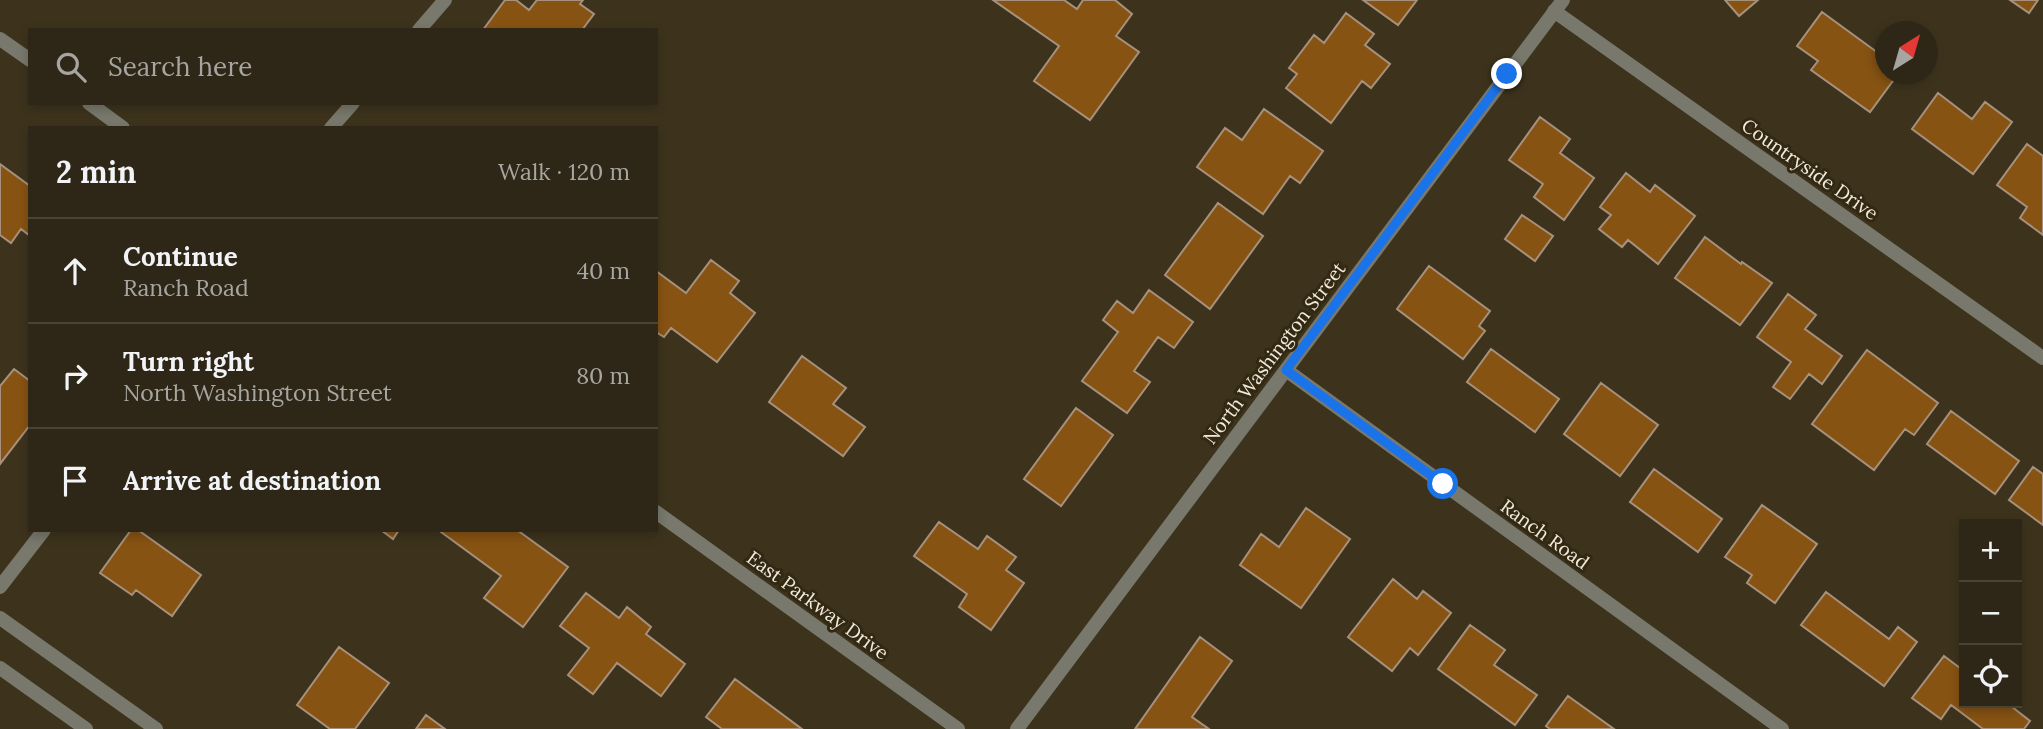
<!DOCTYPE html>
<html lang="en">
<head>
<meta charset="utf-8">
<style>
  :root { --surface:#2e2616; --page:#362e1f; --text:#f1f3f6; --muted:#a7a5a1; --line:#494335 }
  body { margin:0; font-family:Lora,serif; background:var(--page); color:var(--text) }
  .controls { position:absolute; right:21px; bottom:21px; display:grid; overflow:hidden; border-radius:0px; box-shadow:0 4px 10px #0003 }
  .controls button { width:63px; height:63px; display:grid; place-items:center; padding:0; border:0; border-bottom:2px solid var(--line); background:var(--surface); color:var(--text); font:35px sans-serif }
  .compass { position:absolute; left:1875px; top:21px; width:63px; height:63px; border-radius:50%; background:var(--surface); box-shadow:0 4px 10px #0003; rotate:37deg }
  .stop { position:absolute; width:21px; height:21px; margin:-16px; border:5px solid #1a73e8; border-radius:50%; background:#fff }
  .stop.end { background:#1a73e8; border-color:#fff; box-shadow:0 2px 7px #0008 }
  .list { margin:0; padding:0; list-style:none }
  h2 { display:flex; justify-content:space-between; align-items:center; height:91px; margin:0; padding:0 28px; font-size:30px }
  h2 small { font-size:23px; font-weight:400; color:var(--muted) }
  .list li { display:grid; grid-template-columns:46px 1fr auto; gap:21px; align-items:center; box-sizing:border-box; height:105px; padding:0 28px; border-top:2px solid var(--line) }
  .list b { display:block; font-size:26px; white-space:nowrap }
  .list p { margin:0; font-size:23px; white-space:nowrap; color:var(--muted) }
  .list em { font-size:23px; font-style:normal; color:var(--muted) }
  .icon { flex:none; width:38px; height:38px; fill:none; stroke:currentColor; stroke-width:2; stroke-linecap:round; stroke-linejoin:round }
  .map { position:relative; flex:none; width:2043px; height:729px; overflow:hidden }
  .search { position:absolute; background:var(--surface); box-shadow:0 4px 10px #0003; left:28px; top:28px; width:630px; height:77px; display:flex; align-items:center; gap:18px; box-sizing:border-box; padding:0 24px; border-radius:0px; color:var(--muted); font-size:26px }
  .panel { position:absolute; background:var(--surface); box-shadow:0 4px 10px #0003; left:28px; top:126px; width:630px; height:406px; border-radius:0px }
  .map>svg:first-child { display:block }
</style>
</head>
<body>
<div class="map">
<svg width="2043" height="729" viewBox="0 0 2043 729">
  <rect width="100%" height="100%" fill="#3d331d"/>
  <path fill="#875313" stroke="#a7917d" stroke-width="2" d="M505,0H516L529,10L537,0H583L580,4L594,14L582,30H483Z
    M993,0H1064L1077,9L1083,0H1115L1132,14L1116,36L1139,52L1090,120L1034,81L1059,46Z
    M1363,0H1417L1398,25Z
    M1725,0H1758L1739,16Z
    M2010,0H2038L2029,13Z
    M1822,12L1885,58V74H1898L1870,112L1811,70L1818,61L1797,46Z
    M1346,13L1374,34L1365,45L1390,64L1371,88L1362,81L1331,123L1286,88L1297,74L1289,68L1314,35L1324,43Z
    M1938,93L1972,119L1985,102L2012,122L1973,174L1912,129Z
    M1264,109L1323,151L1300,183L1290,176L1263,214L1197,167L1225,128L1242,140Z
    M1540,117L1570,139L1560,153L1594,178L1564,220L1534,197L1543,184L1509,160Z
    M2027,144L2043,156V235L2020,218L2027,207L1997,185Z
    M0,164L30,186V236L21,229L11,243L0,235Z
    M1626,173L1650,192L1655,185L1695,216L1658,264L1628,240L1622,247L1599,229L1611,215L1600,207Z
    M1218,203L1263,236L1210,309L1165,275Z
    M1522,215L1553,236L1535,261L1505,239Z
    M1705,237L1741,264L1742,262L1772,283L1740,325L1675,278Z
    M711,260L739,281L730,293L755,313L717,362L671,328L664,337L656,332V271L686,293Z
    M1429,266L1490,311L1479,326L1485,331L1463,359L1397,309Z
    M1149,290L1193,322L1174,348L1158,337L1134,371L1150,382L1127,413L1082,381L1118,332L1103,320L1117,301L1133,313Z
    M1788,294L1816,315L1805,329L1842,356L1822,384L1809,374L1790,399L1773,387L1791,362L1757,337Z
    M1491,349L1559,399L1535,432L1467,382Z
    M1867,350L1938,403L1914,435L1905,429L1874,470L1812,424Z
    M802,356L846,388L833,404L865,427L843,456L769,402Z
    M14,369L30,381V425L0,464V386Z
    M1601,383L1658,425L1620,476L1564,434Z
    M1076,408L1113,435L1061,506L1024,479Z
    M1951,411L2019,461L1995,494L1927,444Z
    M2033,467L2043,474V525L2009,500Z
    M1654,469L1722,519L1698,552L1630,502Z
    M1762,505L1817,544L1775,603L1747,583L1752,575L1725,557Z
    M1306,508L1350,539L1301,608L1240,565L1261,534L1279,547Z
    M939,522L978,549L987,536L1016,557L1006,570L1024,583L991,630L959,607L967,594L914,556Z
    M131,530H138L201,575L172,616L136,590L132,595L100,573Z
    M381,530H399L393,539Z
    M442,530H517L568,567L523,627L484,598L501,576L441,532Z
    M1393,579L1417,599L1423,591L1451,613L1418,655L1410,648L1392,671L1348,637Z
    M1826,592L1889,639L1898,627L1917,642L1884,686L1801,625Z
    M586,593L619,618L627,607L651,627L646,634L685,664L661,696L617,663L593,694L568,675L589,648L560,626Z
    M1470,625L1505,650L1494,665L1537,695L1515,725L1438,669Z
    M1200,637L1232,661L1192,717L1209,729H1135Z
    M339,647L389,683L355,729H330L297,705Z
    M1944,656L1964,671V703H2007L2030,721L2024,729H1983L1951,705L1941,719L1912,698Z
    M735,679L802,729H722L706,717Z
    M1568,696L1614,729H1550L1546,726Z
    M426,715L445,729H416Z"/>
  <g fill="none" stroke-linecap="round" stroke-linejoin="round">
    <path stroke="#78786c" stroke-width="14" d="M419,30L445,0
      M331,128L353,103"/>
    <path stroke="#78786c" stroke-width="14" d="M1554,11L2043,358
      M0,39L30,60
      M89,103L123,128
      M1286,370L1782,729
      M656,512L958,729
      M0,587L44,530
      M0,618L156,729
      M0,668L86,729
      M1017,729L1563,0"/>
  </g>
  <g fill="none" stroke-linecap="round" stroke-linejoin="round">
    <path stroke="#1a73e8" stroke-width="9" d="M1443,484L1286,370L1507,74"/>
  </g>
  <g text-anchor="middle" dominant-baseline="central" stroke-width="6" stroke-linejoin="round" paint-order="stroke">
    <g font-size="19" fill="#f1ebdd" stroke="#332913">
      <text transform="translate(1810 169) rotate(35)">Countryside Drive</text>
      <text transform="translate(1274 353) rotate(-53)">North Washington Street</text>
      <text transform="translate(1545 534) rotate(36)">Ranch Road</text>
      <text transform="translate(818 605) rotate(36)">East Parkway Drive</text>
    </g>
  </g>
</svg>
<div class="controls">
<button>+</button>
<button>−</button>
<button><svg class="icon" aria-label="locate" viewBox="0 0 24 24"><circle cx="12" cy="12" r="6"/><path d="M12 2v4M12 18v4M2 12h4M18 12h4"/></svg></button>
</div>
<svg class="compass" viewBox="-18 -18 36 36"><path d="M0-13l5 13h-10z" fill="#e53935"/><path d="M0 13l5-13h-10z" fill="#a7a5a1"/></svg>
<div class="stop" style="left:1443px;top:484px"></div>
<div class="stop end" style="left:1507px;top:74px"></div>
<div class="search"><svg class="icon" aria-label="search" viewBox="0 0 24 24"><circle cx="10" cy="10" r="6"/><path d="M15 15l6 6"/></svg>Search here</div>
<section class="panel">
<h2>2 min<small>Walk · 120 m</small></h2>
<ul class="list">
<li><svg class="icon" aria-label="ahead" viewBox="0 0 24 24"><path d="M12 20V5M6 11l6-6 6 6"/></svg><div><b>Continue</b><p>Ranch Road</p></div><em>40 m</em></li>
<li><svg class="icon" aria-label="right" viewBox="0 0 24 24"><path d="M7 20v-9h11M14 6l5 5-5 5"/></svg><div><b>Turn right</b><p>North Washington Street</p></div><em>80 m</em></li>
<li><svg class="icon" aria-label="arrive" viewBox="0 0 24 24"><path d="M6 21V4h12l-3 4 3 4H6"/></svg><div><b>Arrive at destination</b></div></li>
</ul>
</section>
</div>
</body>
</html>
